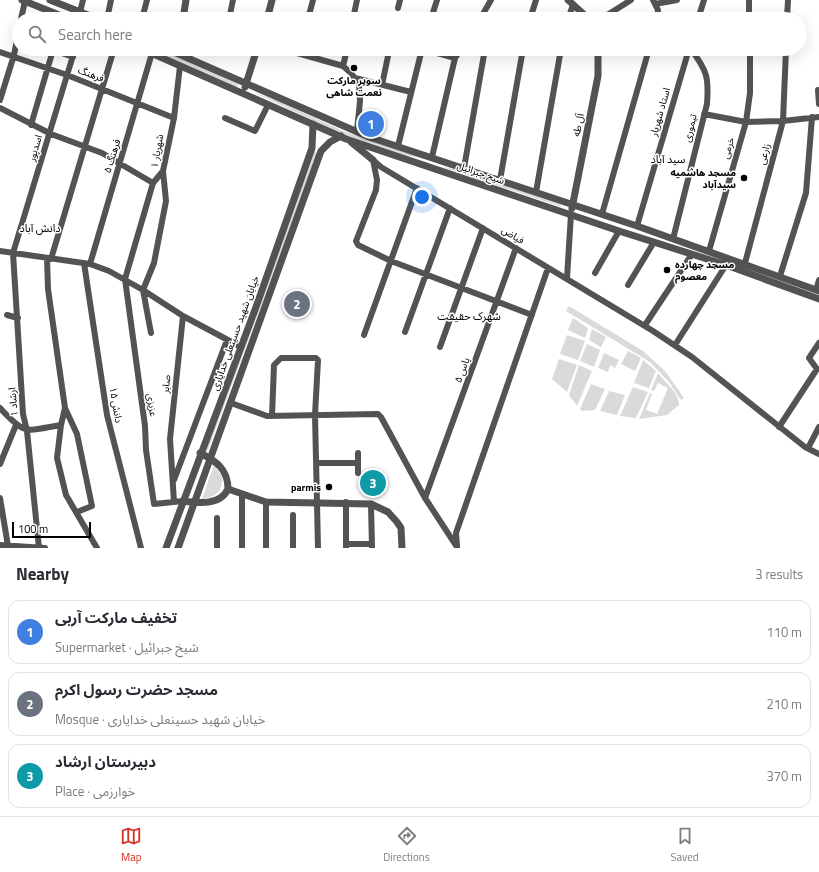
<!DOCTYPE html>
<html lang="en">
<head>
<meta charset="utf-8">
<style>
  :root { --surface:#fff; --page:#f2f2f3; --text:#2b2b33; --muted:#7c7c81; --line:#e1e1e2; --accent:#d93025 }
  body { margin:0; font-family:"Titillium Web","Noto Sans Arabic",sans-serif; background:var(--page); color:var(--text) }
  .scale { position:absolute; left:12px; bottom:10px; width:79px; box-sizing:border-box; padding-left:4px; border:2px solid #000; border-top:0; font-size:11px; line-height:14px; white-space:nowrap; color:#000; -webkit-text-stroke:3px #fff; paint-order:stroke }
  .you { position:absolute; left:422px; top:197px; width:14px; height:14px; margin:-10px; border:3px solid #fff; border-radius:50%; background:#1a73e8; box-shadow:0 0 0 6px #1a73e833 }
  .badge { display:grid; place-items:center; width:26px; height:26px; border-radius:50%; background:var(--accent); color:#fff; font-size:13px; font-weight:700 }
  .pin { position:absolute; translate:-50% -50%; border:2px solid #fff; box-shadow:0 1px 4px #0006 }
  .list { margin:0; padding:0; list-style:none }
  h2 { display:flex; justify-content:space-between; align-items:center; height:52px; margin:0; padding:0 16px; font-size:17px }
  h2 small { font-size:13px; font-weight:400; color:var(--muted) }
  .list li { display:grid; grid-template-columns:26px 1fr auto; gap:12px; align-items:center; box-sizing:border-box; height:64px; margin:0 8px 8px; padding:0 8px; border:1px solid var(--line); border-radius:12px }
  .list b { display:block; font-size:15px; white-space:nowrap }
  .list p { margin:0; font-size:13px; white-space:nowrap; color:var(--muted) }
  .list em { font-size:13px; font-style:normal; color:var(--muted) }
  .icon { flex:none; width:22px; height:22px; fill:none; stroke:currentColor; stroke-width:2; stroke-linecap:round; stroke-linejoin:round }
  .map { position:relative; flex:none; width:819px; height:548px; overflow:hidden }
  .search { position:absolute; background:var(--surface); box-shadow:0 4px 16px #0002; left:12px; right:12px; top:12px; height:44px; display:flex; align-items:center; gap:10px; box-sizing:border-box; padding:0 14px; border-radius:22px; color:var(--muted); font-size:15px }
  .sheet { height:268px; background:var(--surface) }
  nav { display:flex; justify-content:space-around; align-items:center; box-sizing:border-box; height:56px; border-top:1px solid var(--line); background:var(--surface); font-size:11px; color:var(--muted) }
  nav a { display:grid; justify-items:center; gap:2px }
  nav .on { color:var(--accent) }
  .map>svg:first-child { display:block }
</style>
</head>
<body>
<div class="map">
<svg width="819" height="548" viewBox="0 0 819 548">
  <rect width="100%" height="100%" fill="#fff"/>
  <path fill="#dadada" d="M152,49C170,49 219,75 238,84V86L236,87Z
    M253,92L280,102L343,131L427,159L405,155L342,134Z
    M315,151L317,153L208,450L206,449Z
    M439,166L465,172L561,205L559,206Z
    M569,306L643,351L665,371L684,398L681,400L669,382L650,362L566,311Z
    M573,318L588,328L585,338L568,330Z
    M592,329L606,337L601,347L589,340Z
    M567,335L585,341L578,360L560,354Z
    M587,344L600,350L594,367L580,361Z
    M628,351L641,358L635,371L621,364Z
    M604,353L619,360L615,368L610,365L608,372L598,368Z
    M559,359L577,365L567,392L552,379Z
    M643,360L656,371L649,388L634,383Z
    M579,365L592,371L577,406L569,395Z
    M658,373C665,382 680,394 679,405L667,415L639,419L650,393L652,394L646,410L657,414L668,388L658,383L654,391L651,390Z
    M591,384L605,389L595,410L582,411L580,409Z
    M633,387L648,392L636,418L620,416Z
    M609,391L625,395L617,415L600,411Z
    M214,465L222,477C223,491 215,498 202,499Z"/>
  <g fill="none" stroke-linecap="round" stroke-linejoin="round">
    <path stroke="#535353" stroke-width="6" d="M653,0L658,10L657,19
      M749,0V19
      M655,4L677,0
      M398,8L400,0
      M80,12L83,0
      M184,15L196,19
      M21,19L25,1
      M107,19L111,0
      M142,19L147,0
      M229,19L233,0
      M308,19L313,0
      M353,19L357,0
      M431,19L437,0
      M480,19L491,0
      M530,19L536,0
      M568,19L573,5
      M601,19L631,0
      M698,19L704,0
      M787,19L788,0
      M283,49L343,66L351,73L359,84L360,101L357,132
      M423,49L455,58
      M0,52L67,75L174,118
      M343,66L347,49
      M355,78L411,92
      M382,85L388,56
      M818,90L819,104
      M0,100L14,55L19,30
      M0,108L51,134L102,153L153,183
      M704,114L746,122L783,121L819,117
      M225,118L255,131L268,105
      M31,125L53,50L73,57
      M398,146L422,49
      M432,157L455,58L461,49
      M373,160L381,167L653,331L692,357L805,447L819,454
      M373,160L377,180L376,190L358,236L356,241L358,245L391,261L532,315
      M464,168L485,49
      M163,171L153,183L125,279L145,426L146,450L154,504L183,501
      M500,180L523,49
      M536,192L561,49
      M602,214L649,49
      M637,226L689,49
      M673,239L707,104C709,77 707,71 691,49
      M0,251L90,264L109,271L143,290L183,316L241,347
      M709,251L746,122L750,93V49
      M47,258L48,289L65,408L61,425L57,458L66,495L97,548
      M51,259L114,49
      M84,263L107,415L141,548
      M745,263L783,121L786,49
      M90,264L152,53
      M595,273L619,231
      M780,276L806,193L812,117
      M567,278L571,214
      M628,285L654,242
      M816,290L819,280
      M7,315L18,318
      M645,325L692,254
      M405,332L450,208
      M151,333L143,290L154,263L166,201L163,171L174,118L180,66
      M364,335L417,188
      M675,345L726,265
      M440,347L483,228
      M231,403L267,416L378,414L381,417L425,498L457,547
      M0,408C26,436 25,431 61,425
      M65,408L77,434L92,506L77,512
      M272,416L274,365L281,358H316L318,360L315,415L318,548
      M779,427L817,369L809,358L819,343
      M808,448L819,427
      M316,463H358
      M0,464L16,425
      M358,473V453
      M174,480L227,340
      M0,498L8,546
      M425,498L516,248
      M174,502L170,439L183,316
      M266,502V548
      M346,502V548
      M371,504L372,548
      M293,515V548
      M217,518V548
      M346,544H372
      M0,545L45,548
      M457,546L456,533L548,268
      M39,548L27,431L23,414L13,253L75,49
      M242,548V494"/>
    <path stroke="#535353" stroke-width="7" d="M22,0L69,19
      M50,0L98,19
      M568,0L589,19
      M183,19L186,0
      M267,19L272,0
      M142,49L346,139L619,231L726,265L819,299
      M167,49L369,137L637,226L819,291
      M245,87L257,49
      M351,142L373,160
      M572,208L598,76V49
      M228,489L266,502L371,504L388,512L397,522L401,528L402,548
      M183,501C198,503 220,506 228,489C228,469 216,461 200,453
      M166,548L256,307L312,148L313,124
      M178,548L321,151L330,142L341,136"/>
  </g>
  <g fill="#000" stroke="#fff" stroke-width="1.5">
    <circle cx="354" cy="68" r="4"/>
    <circle cx="744" cy="178" r="4"/>
    <circle cx="667" cy="270" r="4"/>
    <circle cx="329" cy="487" r="4"/>
  </g>
  <g text-anchor="middle" dominant-baseline="central" stroke-width="3" stroke-linejoin="round" paint-order="stroke">
    <g font-size="10" fill="#000" stroke="#fff">
      <text transform="translate(91 74) rotate(21)">فرهنگ</text>
      <text transform="translate(660 112) rotate(-74)">استاد شهریار</text>
      <text transform="translate(578 125) rotate(-79)">آل طه</text>
      <text transform="translate(690 128) rotate(-76)">تیموری</text>
      <text transform="translate(35 148) rotate(-73)">اسدپور</text>
      <text transform="translate(728 148) rotate(-74)">خرمی</text>
      <text transform="translate(157 151) rotate(-80)">شهریار ۱</text>
      <text transform="translate(764 154) rotate(-75)">زارعی</text>
      <text transform="translate(112 156) rotate(-73)">فرهنگ ۵</text>
      <text transform="translate(481 173) rotate(19)">شیخ جبرائیل</text>
      <text transform="translate(513 235) rotate(31)">فیاض</text>
      <text transform="translate(235 333) rotate(-70)">خیابان شهید حسینعلی خدایاری</text>
      <text transform="translate(462 370) rotate(-70)">یاس ۵</text>
      <text transform="translate(166 384) rotate(-84)">صابر</text>
      <text transform="translate(13 402) rotate(-95)">ارشاد ۱</text>
      <text transform="translate(116 405) rotate(80)">دانش ۱۵</text>
      <text transform="translate(152 405) rotate(82)">عزیزی</text>
    </g>
    <g font-size="10" font-weight="bold" fill="#000" stroke="#fff" text-anchor="end">
      <text x="354" y="80" text-anchor="middle">سوپر مارکت<tspan x="354" dy="12">نعمت شاهی</tspan></text>
      <text x="736" y="172">مسجد هاشمیه<tspan x="736" dy="12">سیدآباد</tspan></text>
      <text x="675" y="264" text-anchor="start">مسجد چهارده<tspan x="675" dy="12">معصوم</tspan></text>
      <text x="321" y="487">parmis</text>
    </g>
    <g font-size="11" fill="#000" stroke="#fff">
      <text x="668" y="159">سید آباد</text>
      <text x="40" y="228">دانش آباد</text>
      <text x="469" y="316">شهرک حقیقت</text>
    </g>
  </g>
</svg>
<div class="scale">100 m</div>
<div class="you"></div>
<div class="pin badge" style="left:371px;top:124px;background:#3f7fe0">1</div>
<div class="pin badge" style="left:297px;top:304px;background:#6b7280">2</div>
<div class="pin badge" style="left:373px;top:483px;background:#0f9aa8">3</div>
<div class="search"><svg class="icon" aria-label="search" viewBox="0 0 24 24"><circle cx="10" cy="10" r="6"/><path d="M15 15l6 6"/></svg>Search here</div>
</div>
<section class="sheet">
<h2>Nearby<small>3 results</small></h2>
<ul class="list">
<li><span class="badge" style="background:#3f7fe0">1</span><div><b>تخفیف مارکت آربی</b><p>Supermarket · شیخ جبرائیل</p></div><em>110 m</em></li>
<li><span class="badge" style="background:#6b7280">2</span><div><b>مسجد حضرت رسول اکرم</b><p>Mosque · خیابان شهید حسینعلی خدایاری</p></div><em>210 m</em></li>
<li><span class="badge" style="background:#0f9aa8">3</span><div><b>دبیرستان ارشاد</b><p>Place · خوارزمی</p></div><em>370 m</em></li>
</ul>
</section>
<nav>
<a class="on"><svg class="icon" aria-label="map" viewBox="0 0 24 24"><path d="M3 6l6-2 6 2 6-2v14l-6 2-6-2-6 2zM9 4v14M15 6v14"/></svg>Map</a>
<a><svg class="icon" aria-label="directions" viewBox="0 0 24 24"><path d="M12 3l9 9-9 9-9-9zM9 14v-3h6M13 9l2 2-2 2"/></svg>Directions</a>
<a><svg class="icon" aria-label="saved" viewBox="0 0 24 24"><path d="M7 4h10v16l-5-4-5 4z"/></svg>Saved</a>
</nav>
</body>
</html>
